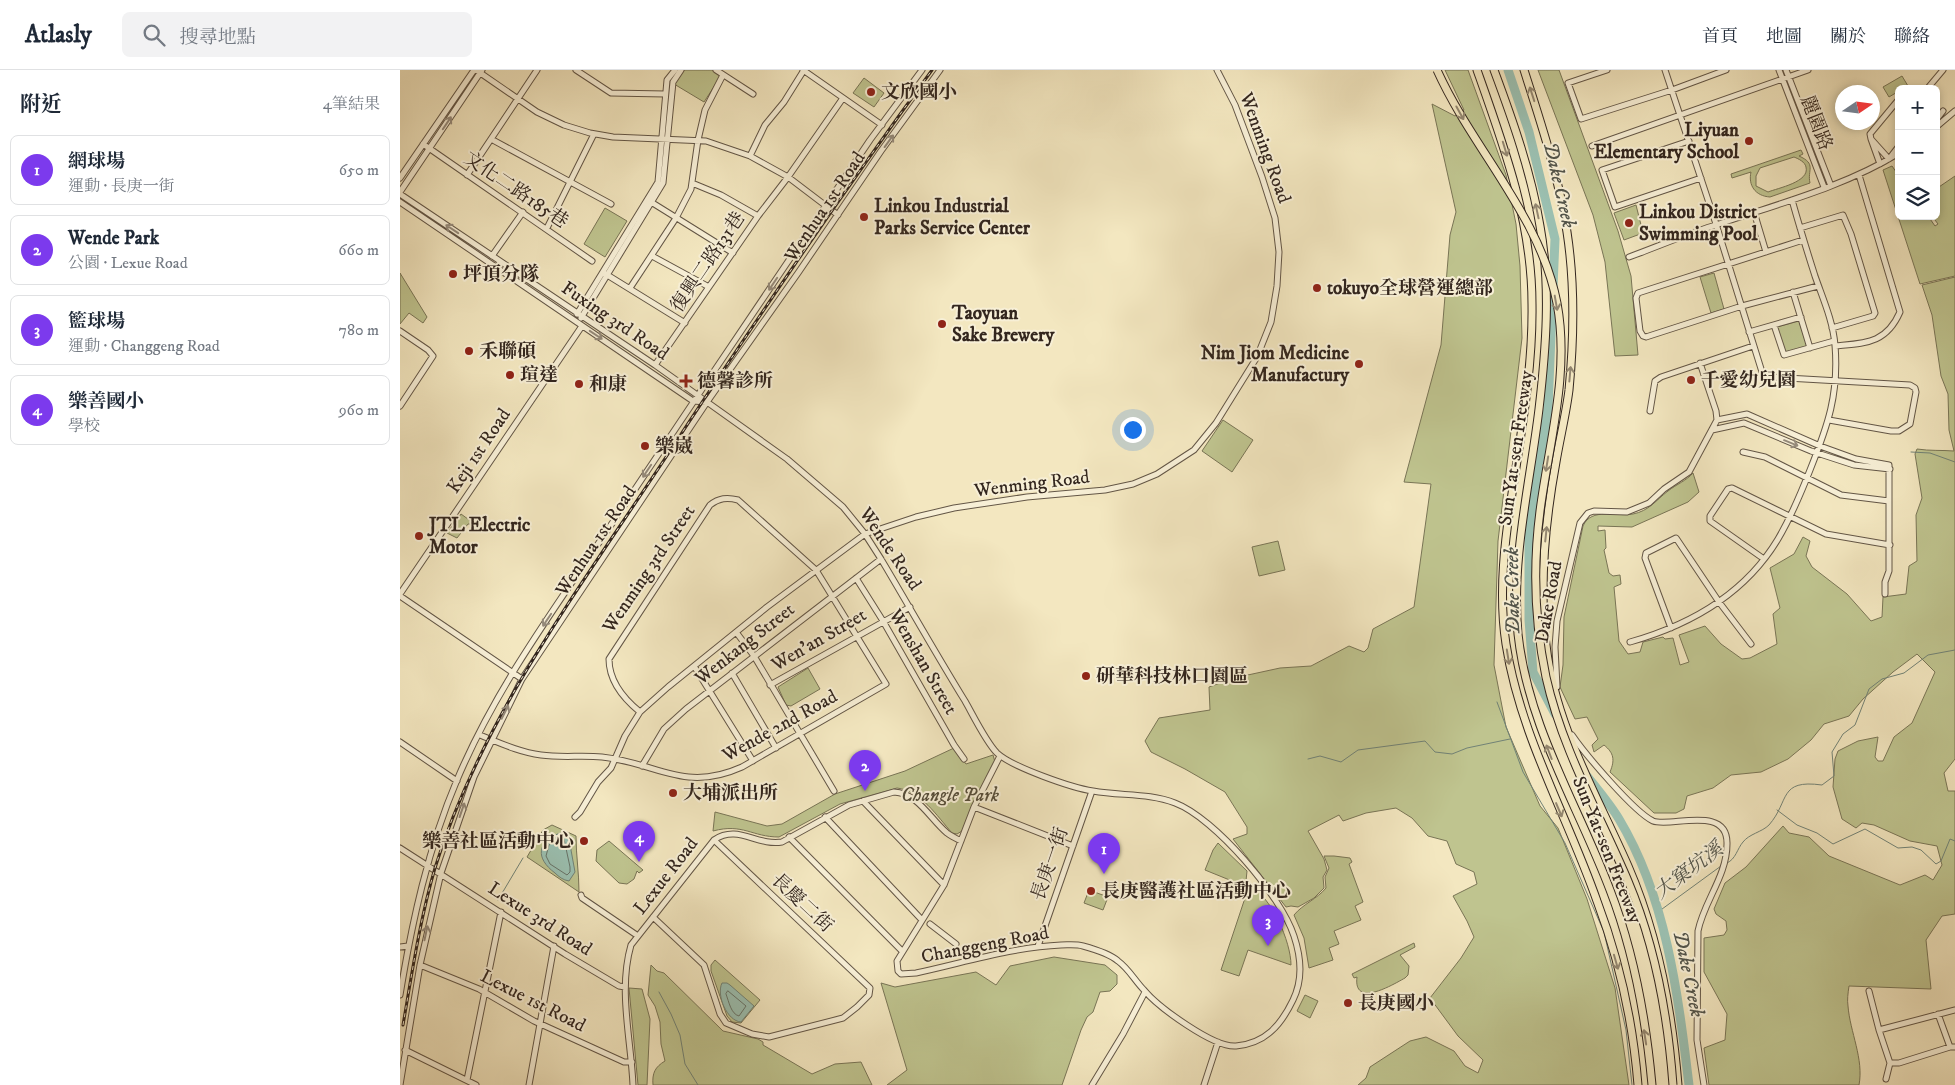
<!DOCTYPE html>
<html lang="zh-TW">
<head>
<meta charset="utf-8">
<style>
  :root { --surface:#fff; --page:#f2f2f3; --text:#1f2937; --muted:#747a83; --line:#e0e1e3; --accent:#7c3aed }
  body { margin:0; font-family:"IM FELL DW Pica","Noto Serif TC",serif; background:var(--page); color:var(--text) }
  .controls { position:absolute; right:15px; top:15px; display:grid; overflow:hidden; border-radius:8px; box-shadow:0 2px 8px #0003 }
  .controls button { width:45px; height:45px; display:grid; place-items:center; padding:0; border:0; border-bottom:1px solid var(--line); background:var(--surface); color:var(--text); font:25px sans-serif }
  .compass { position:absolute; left:1435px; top:15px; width:45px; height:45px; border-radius:50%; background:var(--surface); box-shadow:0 2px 8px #0003; rotate:77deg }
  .you { position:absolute; left:732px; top:359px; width:18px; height:18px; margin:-12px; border:4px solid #fff; border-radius:50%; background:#1a73e8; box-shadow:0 0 0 8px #1a73e833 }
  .badge { display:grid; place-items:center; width:32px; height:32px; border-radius:50%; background:var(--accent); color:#fff; font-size:16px; font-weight:700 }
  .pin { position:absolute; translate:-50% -41px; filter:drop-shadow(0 1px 2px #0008) }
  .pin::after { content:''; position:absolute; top:26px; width:18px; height:15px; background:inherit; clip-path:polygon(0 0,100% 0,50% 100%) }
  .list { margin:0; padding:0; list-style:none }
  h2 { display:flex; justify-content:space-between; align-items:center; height:65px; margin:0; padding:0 20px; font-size:21px }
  h2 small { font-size:16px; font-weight:400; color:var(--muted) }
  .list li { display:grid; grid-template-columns:32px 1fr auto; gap:15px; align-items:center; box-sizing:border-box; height:70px; margin:0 10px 10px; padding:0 10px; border:1px solid var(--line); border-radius:8px }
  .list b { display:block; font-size:19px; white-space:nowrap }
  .list p { margin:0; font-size:16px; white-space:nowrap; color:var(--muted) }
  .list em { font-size:16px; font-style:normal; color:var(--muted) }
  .icon { flex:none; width:28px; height:28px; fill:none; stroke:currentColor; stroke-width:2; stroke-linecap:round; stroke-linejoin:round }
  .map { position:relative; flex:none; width:1555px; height:1015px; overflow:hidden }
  header { display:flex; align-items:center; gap:30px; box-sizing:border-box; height:70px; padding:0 25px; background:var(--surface); border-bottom:1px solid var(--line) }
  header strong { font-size:24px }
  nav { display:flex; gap:28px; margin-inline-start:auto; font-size:18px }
  .search { width:350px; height:45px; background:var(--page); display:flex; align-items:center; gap:12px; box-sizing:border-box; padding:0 18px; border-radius:8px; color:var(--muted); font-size:19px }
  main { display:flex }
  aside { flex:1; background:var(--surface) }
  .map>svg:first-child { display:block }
</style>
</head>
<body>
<header>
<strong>Atlasly</strong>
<div class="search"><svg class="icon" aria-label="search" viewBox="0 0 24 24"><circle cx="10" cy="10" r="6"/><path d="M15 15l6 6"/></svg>搜尋地點</div>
<nav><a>首頁</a><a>地圖</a><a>關於</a><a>聯絡</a></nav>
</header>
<main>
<aside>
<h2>附近<small>4筆結果</small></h2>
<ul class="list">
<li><span class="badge">1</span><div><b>網球場</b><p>運動 · 長庚一街</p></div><em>650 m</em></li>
<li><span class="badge">2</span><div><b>Wende Park</b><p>公園 · Lexue Road</p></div><em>660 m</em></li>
<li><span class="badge">3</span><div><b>籃球場</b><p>運動 · Changgeng Road</p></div><em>780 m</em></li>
<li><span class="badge">4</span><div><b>樂善國小</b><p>學校</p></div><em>960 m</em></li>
</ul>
</aside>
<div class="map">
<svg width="1555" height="1015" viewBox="0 0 1555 1015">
  <rect width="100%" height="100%" fill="#f3e7c0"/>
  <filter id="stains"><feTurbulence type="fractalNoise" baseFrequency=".004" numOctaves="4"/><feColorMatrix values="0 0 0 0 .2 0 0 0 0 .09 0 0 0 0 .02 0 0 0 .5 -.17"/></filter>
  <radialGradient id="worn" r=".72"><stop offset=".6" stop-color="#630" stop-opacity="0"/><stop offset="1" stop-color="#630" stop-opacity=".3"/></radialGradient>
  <path fill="#bfc48f" stroke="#797556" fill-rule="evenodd" d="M284,0H313L321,6L304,32L274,14Z
    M1045,0H1068L1106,105L1116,154L1120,196L1122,268L1098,471L1094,595L1106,657L1140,736L1158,758L1187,829L1215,918L1229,1015H958L966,1008L970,997L1010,971L1026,967L1054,981L1065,996L1078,1003L1083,990L1058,966L1030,928L1061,888L1074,867L1067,851L1053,826L1077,814L1074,802L1056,794L1047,771L1028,766L1012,748L996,738L966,743L943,751L939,745L908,761L924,789L927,800L923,807L924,818L914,828L898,837L891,836L886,837L833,769L847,764V757L825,722L785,699L751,682L745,671L759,648L810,640L809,617L834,608L880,598L911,596L949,576L964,582L968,578L973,559L1014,537L1031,414L1004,412L1041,275L1050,165L1056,142L1032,34L1055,46L1064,40Z
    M1138,0H1159L1218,161L1231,206L1238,285L1215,286L1205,192L1193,145Z
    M1502,6L1508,16L1499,19V21L1489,27L1483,17Z
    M464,8L484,23L474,37L453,23Z
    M1401,80L1403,84L1399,86C1417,94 1407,100 1410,113L1370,127C1355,126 1348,115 1351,102L1332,108L1331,104ZM1394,87C1399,89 1405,92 1406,97C1410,112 1378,118 1368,122L1356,116V106L1360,98Z
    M1492,96L1499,106V146H1528L1535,156L1538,154L1532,146H1536V119L1555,106V206L1520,214L1483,100Z
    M1236,135L1243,163L1224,170L1214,143Z
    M205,138L227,151L205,187L184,174Z
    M0,203L27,247L23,253L9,243L0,254Z
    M1314,203L1324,239L1311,243L1300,207Z
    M1555,207V689L1544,703L1548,721H1555V844L1542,846L1526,870L1531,919L1449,916C1448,923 1447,930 1448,936C1450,962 1464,989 1459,1015H1309L1304,978L1325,970L1327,944L1304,902V868L1324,865L1327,860L1326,851L1316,844L1314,839L1325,813L1346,797L1383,756L1389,763L1409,767L1429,786L1500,815L1525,805L1533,810L1542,795L1537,776L1510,771L1474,755L1462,753L1456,758L1442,749L1433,717L1435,689L1438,681L1458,671L1478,667L1475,687L1478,691H1483L1494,667L1512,653L1535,602L1517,584L1493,602L1463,629L1449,646L1424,654L1411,670L1388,689L1361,702L1331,705L1313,718L1287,726L1284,739L1276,743H1254L1210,702C1215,690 1214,683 1204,675L1194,682L1192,675L1198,669L1187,647L1175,649L1160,617L1163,595L1164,547L1183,456C1191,437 1217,447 1233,444C1249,441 1256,430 1268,421C1277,414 1286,411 1293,403L1299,422L1288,432L1232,457L1198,456V461L1205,460L1206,478L1204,480L1209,503L1213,506L1220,505L1221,514L1214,517L1219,571L1228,584L1240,582L1243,572L1263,567L1265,569L1273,568L1280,595L1289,592L1279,565L1305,556L1321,574L1342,589L1350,588L1377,574L1373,544L1380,538L1370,498L1394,484L1403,467L1410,471L1406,486L1412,497L1447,524L1471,551L1482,547L1483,527L1506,524L1509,496L1517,491L1516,445L1522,428L1515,384L1517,379C1530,381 1542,380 1554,381L1549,360L1548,324L1541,306L1532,245L1522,215Z
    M1399,251L1407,276L1385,283L1377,257Z
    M823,350L853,370L832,402L802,381Z
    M61,444L83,460L79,459L74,454H68L57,468L47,463Z
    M878,471L885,500L859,506L852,477Z
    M408,598L420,619L391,636L386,635L378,617Z
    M554,678L566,694L593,685L595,692L572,736L562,761L557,764L552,763C537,746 521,721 497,718L440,734L379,767C352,767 343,753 313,761L315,742L367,756L382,754L435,724L505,701Z
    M152,755L176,766C176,785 179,803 179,822L127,787L143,760Z
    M209,771L243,800L239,803L237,801L234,809L227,814L219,813L196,791L197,780Z
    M818,773L847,801L846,811L837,813L805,800L813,780Z
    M924,786H934L950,788L952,792L949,794L963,832L955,836L961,850L934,861L939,874L929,878L933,890L909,898L904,868L894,845C903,834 917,829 926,818L925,807L929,798Z
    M849,816C871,825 891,872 891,895L848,880L839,906L821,900Z
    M689,820L708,827L703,840L684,833Z
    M1014,873L1015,877L1000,885L1009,896L1008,905L1005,908C994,914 953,939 957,907L954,908L952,904Z
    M654,887L705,895L717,905V914L710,921L700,922L693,942L687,947L681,960L662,1015H487L507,1000L481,913L495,917L576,902L596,915L610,896Z
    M315,890L360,930L341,953L332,952L327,946L311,901V895Z
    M251,895L257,901L264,903L323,961L358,969L363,972V975L412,1004L435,994L461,992L472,1015H253C252,1003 255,997 265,991L261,974L260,952L255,936L248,925Z
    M229,918L242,919L250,949L247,1015H238Z
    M905,925L918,931L910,948L897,941Z"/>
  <path fill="#9bc0b1" stroke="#718276" d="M160,763L166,764L171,770V780L175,802L169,811C163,810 159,807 155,803C135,788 137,772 160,763Z
    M322,913H327L330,915L354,936L341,952C327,951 316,925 322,913Z"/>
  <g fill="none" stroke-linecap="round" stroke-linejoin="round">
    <path stroke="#677368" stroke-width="1" d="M160,768L164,769L170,797V802L167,805L150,794L146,786L149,775Z
      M328,921L346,936L339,946C331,944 329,932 326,924Z"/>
    <path stroke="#718276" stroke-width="1" d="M1511,382L1530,383L1555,392
      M1097,632L1123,702L1165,773L1204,862L1226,960L1232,1015
      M908,689L920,686L941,692L958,680L1025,671L1035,682L1052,684L1067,678L1110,669
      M1377,740L1397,755L1417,763L1433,774L1465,759L1498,778L1512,777L1521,780L1536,794L1541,791L1550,769L1555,771
      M1327,793C1336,789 1337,779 1343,772C1349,764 1362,762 1369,755C1390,731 1378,709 1422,715L1434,706L1432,682L1443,664L1455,655L1469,619L1482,609L1504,603L1528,585L1555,580
      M98,830L123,788
      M1258,842L1321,796
      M259,922L271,944L280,965L285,994L298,1015"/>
    <path stroke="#9bc0b1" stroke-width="9" d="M1108,0L1129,62L1155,169L1148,338L1129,461V550L1133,602L1155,644
      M1187,706C1198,720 1210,734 1219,749C1267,829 1278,925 1289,1015"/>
    <defs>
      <path id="minor" d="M76,0L137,42L164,55L190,63L213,67L306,71L350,86L388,107L438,145
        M176,0L211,23L265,24
        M316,0L353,24
        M403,0L482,55
        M1207,0L1168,13L1181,49L1272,20L1326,0
        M1265,0L1316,154L1362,302L1370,307L1510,315L1515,318L1516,322L1510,354L1499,361H1491L1429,350
        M1379,0L1424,117
        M1386,0L1431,116
        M1527,19L1543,0
        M1536,50L1543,41
        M1536,57L1555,41
        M91,69L211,134
        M1471,69L1470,64L1499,29
        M1289,71L1202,100L1215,137L1301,108
        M23,74L192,191
        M1192,76L1408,0
        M350,86L365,55L384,32L404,0
        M1480,94L1471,69L1489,89L1499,76
        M67,105L137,0
        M0,108L74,0
        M292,113L321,125L358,146
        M0,122L82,0
        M0,124L255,295L387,389L443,437L465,464L481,489C509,536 536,584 565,631C573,645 586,672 597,683C612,697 672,718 693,721C721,726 749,723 775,733C815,748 881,826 894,866C901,887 903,910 893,930C881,955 866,973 836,976C814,978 758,937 744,920C735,911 729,899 718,891C710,884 694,879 683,876C676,874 669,875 661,875C613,877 563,893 516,903L501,904L498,901L497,891L544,815L574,737L600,686
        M0,132L293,331L306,332
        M251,132L333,183
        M1354,142L1366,182
        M147,158L194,64
        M1400,158L1443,145L1451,164L1475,243L1473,246L1432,258
        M1403,170L1238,223L1236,228L1240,261L1243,266L1246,267L1342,236L1418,216
        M92,186L123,142
        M252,186L309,217
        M1229,187C1259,176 1289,163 1319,154C1378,134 1446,116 1499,83
        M204,203L285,253
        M230,218L276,148L291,119L298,70L305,40L323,5
        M1393,222L1410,278
        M177,244L258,112L267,10L275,0
        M181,248L263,113L273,12L281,0
        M1374,255L1384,285L1434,271
        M0,261L28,280L33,286L0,336
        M1349,262L1401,247
        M1435,276C1465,273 1486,274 1500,242L1459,105
        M255,295L358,146L388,107L443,28
        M1250,341L1255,311L1261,307L1353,276
        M1317,350L1347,344L1420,376L1456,389L1489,395V431
        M1312,360L1344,353L1411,381L1454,395L1490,399
        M1343,382L1365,387L1441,425L1489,431V501L1485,512V524
        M1364,489L1310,451V446L1328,419L1332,418L1426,464L1490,475
        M456,508L483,551L554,675L564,689
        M0,524L182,256
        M0,526L122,609
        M1271,558L1245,488L1246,483L1276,468L1319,532L1351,574
        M336,562L354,586L434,721
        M1230,572C1290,555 1345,524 1378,469C1391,447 1401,423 1410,400C1428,355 1439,324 1435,275C1433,251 1423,229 1415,206C1407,181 1399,155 1392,130
        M294,596L353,691
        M332,603L376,678
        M370,615L510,537
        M1157,617L1155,577L1157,551L1180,453L1188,443L1194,441L1227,442L1249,433L1264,419L1289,402L1317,350L1316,341L1300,293
        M80,665C100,673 119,682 141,685C161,688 182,685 202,687C258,693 284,723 342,697L486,614L416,500L338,430C327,427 319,428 310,435L209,589C209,612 224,629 240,642
        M1172,665C1185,684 1234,742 1253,751C1270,758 1328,734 1327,774C1327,806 1304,831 1298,861L1297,970L1304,1015
        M0,672L57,711
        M242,696L264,659L286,639L481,489
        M463,731L544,815
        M574,737L673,776
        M175,747L180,742L198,712L211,698L225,666L240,642L268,617L367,537L465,464L516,447L554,438L627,427L705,420L733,414L757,404L794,380L816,353L857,287L871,252L877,216L879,182L875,148L862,107L835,35L817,0
        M425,747L522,850
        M389,767L502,881
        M0,778L165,884L219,916L225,917
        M181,825L182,828L238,866
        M253,847L304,895L320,944L326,953L352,964L369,967L443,948L457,937L469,925L470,918L314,770
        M530,854L556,874
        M638,876L692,721
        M0,877L8,876
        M20,895L79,919L134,951L224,992H232
        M1469,921L1479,960L1490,993L1486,1009
        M0,925C12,852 28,778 57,710C96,617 157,535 213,452C298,324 384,198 470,70L522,0
        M1538,944L1550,977
        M1479,960L1555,940
        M5,980L76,1015
        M1490,993H1499L1550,977H1555
        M67,1010L101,842
        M0,1015L20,895L41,803L74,707L122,609L307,332L398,203L481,81L540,0
        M129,1015L154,876
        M233,1015C231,969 218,920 231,875L314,770C338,754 356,776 382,772L449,735L494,722C518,723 530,749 547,763C551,766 557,769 561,771
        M692,1015L723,964L745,922
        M804,1015L818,972"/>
      <path id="highway" d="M1077,0C1104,76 1132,152 1132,234C1133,294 1122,358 1113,417C1105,468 1098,522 1106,574C1120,665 1167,745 1197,831C1219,889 1233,953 1238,1015
        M1094,0C1113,51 1131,102 1140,156C1151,216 1146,279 1139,339C1130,414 1111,489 1118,564C1128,657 1178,735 1210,820C1234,882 1246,949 1252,1015
        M1124,0C1141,53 1159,107 1167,162C1175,214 1174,268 1169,320C1166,344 1160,368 1156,392C1145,452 1139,515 1146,575C1155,655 1196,723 1228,796C1258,865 1272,940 1278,1015"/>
    </defs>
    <use href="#minor" stroke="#635646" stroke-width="7"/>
    <use href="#highway" stroke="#33261e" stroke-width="9"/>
    <use href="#minor" stroke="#f7efd6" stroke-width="5"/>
    <use href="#highway" stroke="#f3e7c0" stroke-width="7"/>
    <defs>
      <path id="rail" d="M3,955C12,903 20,849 35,798C82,646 182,515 268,384C353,254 441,125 532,0"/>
    </defs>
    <use href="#rail" stroke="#33261e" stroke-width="3"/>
    <use href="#rail" stroke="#f7efd6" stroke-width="1" stroke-dasharray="4" stroke-linecap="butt"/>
    <defs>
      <path id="highway-bridge" d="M1037,0C1073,80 1140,145 1157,233C1170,303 1149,372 1140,441C1133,495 1135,554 1146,607C1162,679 1199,743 1228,811C1255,875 1268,947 1273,1015"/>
    </defs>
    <use href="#highway-bridge" stroke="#33261e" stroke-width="9" stroke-linecap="butt"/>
    <use href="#highway-bridge" stroke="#f3e7c0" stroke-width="7"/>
  </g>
  <defs><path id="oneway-shaft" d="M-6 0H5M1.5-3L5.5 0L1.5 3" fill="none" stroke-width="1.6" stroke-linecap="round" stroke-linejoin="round" transform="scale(1.25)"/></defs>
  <g stroke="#93866f">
    <use href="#oneway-shaft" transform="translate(1132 24) rotate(-108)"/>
    <use href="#oneway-shaft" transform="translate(1060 43) rotate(61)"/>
    <use href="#oneway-shaft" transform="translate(1105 79) rotate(73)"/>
    <use href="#oneway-shaft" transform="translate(1137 141) rotate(-102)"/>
    <use href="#oneway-shaft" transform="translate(1156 233) rotate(80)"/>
    <use href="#oneway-shaft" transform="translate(1170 304) rotate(-85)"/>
    <use href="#oneway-shaft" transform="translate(1147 394) rotate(99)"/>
    <use href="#oneway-shaft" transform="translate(1146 464) rotate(-84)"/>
    <use href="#oneway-shaft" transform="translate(1108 587) rotate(81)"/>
    <use href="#oneway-shaft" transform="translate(1149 682) rotate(-111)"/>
    <use href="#oneway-shaft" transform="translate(1159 740) rotate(67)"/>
    <use href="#oneway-shaft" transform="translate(1216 892) rotate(74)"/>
    <use href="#oneway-shaft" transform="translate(1245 967) rotate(-99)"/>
  </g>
  <g stroke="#958a7a">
    <use href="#oneway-shaft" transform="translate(47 53) rotate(-56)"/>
    <use href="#oneway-shaft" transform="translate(489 71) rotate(-54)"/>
    <use href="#oneway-shaft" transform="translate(52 159) rotate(-146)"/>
    <use href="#oneway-shaft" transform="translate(373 214) rotate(124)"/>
    <use href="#oneway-shaft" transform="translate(196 265) rotate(34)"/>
    <use href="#oneway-shaft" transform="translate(1391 373) rotate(22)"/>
    <use href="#oneway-shaft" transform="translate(247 401) rotate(124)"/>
    <use href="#oneway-shaft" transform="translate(147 550) rotate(124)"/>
    <use href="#oneway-shaft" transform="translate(105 642) rotate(-63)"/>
    <use href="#oneway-shaft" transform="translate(62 740) rotate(-71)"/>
    <use href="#oneway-shaft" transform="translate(26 863) rotate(-78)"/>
  </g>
  <g fill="#8f2418" stroke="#f7efd6" stroke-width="2">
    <circle cx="471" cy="22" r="5"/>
    <circle cx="1349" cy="71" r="5"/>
    <circle cx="464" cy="147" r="5"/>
    <circle cx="1229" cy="153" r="5"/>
    <circle cx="53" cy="204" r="5"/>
    <circle cx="917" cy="218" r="5"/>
    <circle cx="542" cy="254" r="5"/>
    <circle cx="69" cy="281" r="5"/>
    <circle cx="959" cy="294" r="5"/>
    <circle cx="110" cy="305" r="5"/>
    <circle cx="1291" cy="310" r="5"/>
    <path d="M283.5 303.5h5v5h5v5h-5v5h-5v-5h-5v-5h5z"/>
    <circle cx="179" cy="314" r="5"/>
    <circle cx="245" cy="376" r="5"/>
    <circle cx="19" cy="466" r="5"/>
    <circle cx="686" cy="606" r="5"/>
    <circle cx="273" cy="723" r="5"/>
    <circle cx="184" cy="771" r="5"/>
    <circle cx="691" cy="821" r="5"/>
    <circle cx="948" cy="933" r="5"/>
  </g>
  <g text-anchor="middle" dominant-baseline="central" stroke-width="4" stroke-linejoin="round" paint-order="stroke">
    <g font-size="19" font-weight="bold" fill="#33261e" stroke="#f7efd6" text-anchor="start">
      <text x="481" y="22">文欣國小</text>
      <text x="1339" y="60" text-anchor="end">Liyuan<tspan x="1339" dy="22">Elementary School</tspan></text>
      <text x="474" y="136">Linkou Industrial<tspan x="474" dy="22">Parks Service Center</tspan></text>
      <text x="1239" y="142">Linkou District<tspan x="1239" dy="22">Swimming Pool</tspan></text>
      <text x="63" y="204">坪頂分隊</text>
      <text x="927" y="218">tokuyo全球營運總部</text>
      <text x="552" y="243">Taoyuan<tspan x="552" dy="22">Sake Brewery</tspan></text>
      <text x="79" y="281">禾聯碩</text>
      <text x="949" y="283" text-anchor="end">Nim Jiom Medicine<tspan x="949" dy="22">Manufactury</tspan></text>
      <text x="120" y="305">瑄達</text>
      <text x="1301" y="310">千愛幼兒園</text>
      <text x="297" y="311">德馨診所</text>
      <text x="189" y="314">和康</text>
      <text x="255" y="376">樂崴</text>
      <text x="29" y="455">JTL Electric<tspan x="29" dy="22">Motor</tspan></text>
      <text x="696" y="606">研華科技林口園區</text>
      <text x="283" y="723">大埔派出所</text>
      <text x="174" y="771" text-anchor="end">樂善社區活動中心</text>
      <text x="701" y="821">長庚醫護社區活動中心</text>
      <text x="958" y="933">長庚國小</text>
    </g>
    <g font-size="19" fill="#33261e" stroke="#f7efd6">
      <text transform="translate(1416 53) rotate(69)">麗園路</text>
      <text transform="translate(865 78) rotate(70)">Wenming Road</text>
      <text transform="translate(116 120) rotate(34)">文化二路185巷</text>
      <text transform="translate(425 137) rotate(-56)">Wenhua 1st Road</text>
      <text transform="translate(308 192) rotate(-56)">復興二路131巷</text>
      <text transform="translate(215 251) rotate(34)">Fuxing 3rd Road</text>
      <text transform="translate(1116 378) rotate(-82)">Sun Yat-sen Freeway</text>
      <text transform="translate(79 381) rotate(-56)">Keji 1st Road</text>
      <text transform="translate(632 414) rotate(-7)">Wenming Road</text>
      <text transform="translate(196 471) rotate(-56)">Wenhua 1st Road</text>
      <text transform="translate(490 479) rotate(56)">Wende Road</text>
      <text transform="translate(249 499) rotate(-56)">Wenming 3rd Street</text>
      <text transform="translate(1149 532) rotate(-80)">Dake Road</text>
      <text transform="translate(419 570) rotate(-30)">Wen'an Street</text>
      <text transform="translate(345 574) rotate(-38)">Wenkang Street</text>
      <text transform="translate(523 592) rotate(60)">Wenshan Street</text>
      <text transform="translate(380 656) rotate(-29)">Wende 2nd Road</text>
      <text transform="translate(1207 780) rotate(68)">Sun Yat-sen Freeway</text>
      <text transform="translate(650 794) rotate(-71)">長庚一街</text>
      <text transform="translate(266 806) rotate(-52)">Lexue Road</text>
      <text transform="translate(402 833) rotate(43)">長慶二街</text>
      <text transform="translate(140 849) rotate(33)">Lexue 3rd Road</text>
      <text transform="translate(585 875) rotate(-11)">Changgeng Road</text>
      <text transform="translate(133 931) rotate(27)">Lexue 1st Road</text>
    </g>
    <g font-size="19" font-style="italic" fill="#564e3a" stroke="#f7efd6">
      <text x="550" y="725">Changle Park</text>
    </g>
    <g font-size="20" font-style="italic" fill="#52544a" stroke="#f7efd6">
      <text transform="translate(1159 115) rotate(77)">Dake Creek</text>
      <text transform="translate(1113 521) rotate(-91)">Dake Creek</text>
      <text transform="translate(1289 801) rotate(-37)">大窠坑溪</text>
      <text transform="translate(1288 904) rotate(78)">Dake Creek</text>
    </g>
  </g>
  <rect width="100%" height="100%" filter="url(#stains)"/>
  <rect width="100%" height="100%" fill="url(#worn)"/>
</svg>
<div class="controls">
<button>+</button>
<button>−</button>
<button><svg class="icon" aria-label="layers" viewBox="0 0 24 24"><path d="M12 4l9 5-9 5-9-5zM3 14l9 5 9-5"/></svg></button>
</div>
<svg class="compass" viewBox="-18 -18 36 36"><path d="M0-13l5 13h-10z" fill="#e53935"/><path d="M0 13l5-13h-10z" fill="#747a83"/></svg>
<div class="you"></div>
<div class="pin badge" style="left:704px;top:804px">1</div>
<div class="pin badge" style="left:465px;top:721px">2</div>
<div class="pin badge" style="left:868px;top:876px">3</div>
<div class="pin badge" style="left:239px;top:792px">4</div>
</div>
</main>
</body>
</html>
